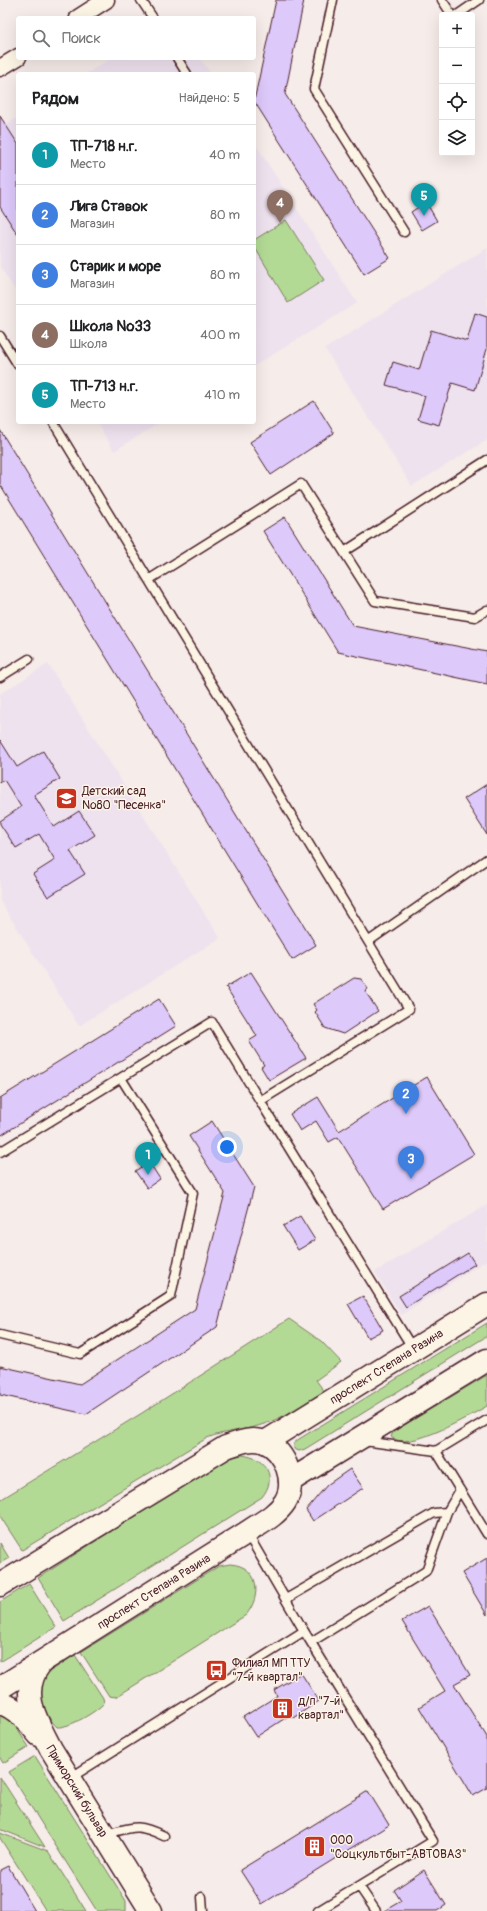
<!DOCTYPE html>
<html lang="ru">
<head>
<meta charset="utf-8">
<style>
  :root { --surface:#fff; --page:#f2f2f2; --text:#202124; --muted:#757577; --line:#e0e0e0; --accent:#b45309 }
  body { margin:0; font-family:Pangolin,sans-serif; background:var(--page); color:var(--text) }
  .controls { position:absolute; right:12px; top:12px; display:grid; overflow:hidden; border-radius:4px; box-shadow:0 4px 16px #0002 }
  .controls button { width:36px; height:36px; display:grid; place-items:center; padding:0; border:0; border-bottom:1px solid var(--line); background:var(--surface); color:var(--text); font:20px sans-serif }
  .you { position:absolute; left:227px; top:1147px; width:14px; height:14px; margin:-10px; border:3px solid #fff; border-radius:50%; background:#1a73e8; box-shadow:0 0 0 6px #1a73e833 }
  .badge { display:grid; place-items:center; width:26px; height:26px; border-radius:50%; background:var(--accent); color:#fff; font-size:13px; font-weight:700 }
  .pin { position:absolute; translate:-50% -33px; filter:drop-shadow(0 1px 2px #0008) }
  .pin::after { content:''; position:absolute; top:21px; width:14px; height:12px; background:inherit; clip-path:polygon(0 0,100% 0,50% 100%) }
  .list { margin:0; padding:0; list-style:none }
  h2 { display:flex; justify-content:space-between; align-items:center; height:52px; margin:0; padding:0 16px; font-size:17px }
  h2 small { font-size:13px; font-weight:400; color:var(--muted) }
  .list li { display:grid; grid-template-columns:26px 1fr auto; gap:12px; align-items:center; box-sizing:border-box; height:60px; padding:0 16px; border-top:1px solid var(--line) }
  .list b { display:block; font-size:15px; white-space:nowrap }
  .list p { margin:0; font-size:13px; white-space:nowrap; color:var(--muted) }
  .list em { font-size:13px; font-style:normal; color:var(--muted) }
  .icon { flex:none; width:22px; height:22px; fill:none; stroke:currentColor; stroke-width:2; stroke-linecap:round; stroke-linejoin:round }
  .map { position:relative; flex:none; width:487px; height:1911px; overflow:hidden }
  .search { position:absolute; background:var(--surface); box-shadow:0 4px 16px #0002; left:16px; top:16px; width:240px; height:44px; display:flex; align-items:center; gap:10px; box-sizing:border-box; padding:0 14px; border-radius:4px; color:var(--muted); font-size:15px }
  .panel { position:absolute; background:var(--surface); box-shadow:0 4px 16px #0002; left:16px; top:72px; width:240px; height:352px; border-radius:4px }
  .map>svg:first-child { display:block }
</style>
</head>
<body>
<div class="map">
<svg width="487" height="1911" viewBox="0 0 487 1911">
  <rect width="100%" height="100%" fill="#f6ece9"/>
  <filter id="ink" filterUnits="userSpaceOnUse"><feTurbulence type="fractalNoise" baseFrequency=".025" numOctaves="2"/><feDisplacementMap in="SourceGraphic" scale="8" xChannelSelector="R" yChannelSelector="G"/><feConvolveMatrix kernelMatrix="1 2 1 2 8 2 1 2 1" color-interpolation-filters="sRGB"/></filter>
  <g filter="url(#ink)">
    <path fill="#eee2ee" d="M111,58H200L211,74H86Z
      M18,117V295L0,266V129Z
      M254,142L357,303L254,366Z
      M487,248V440L412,486L325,349Z
      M96,422H161L114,451Z
      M48,664L220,938L79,1026L0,901V694Z
      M487,1205V1260L401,1315L375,1272Z"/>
    <path fill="#b3da95" stroke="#7e7c60" d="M286,220L324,280L288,303L254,246V240Z
      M289,1319L321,1341L341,1362L316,1380L324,1391C304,1404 284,1418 261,1425C243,1431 224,1431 207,1438L22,1550L0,1516V1500L142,1413Z
      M487,1323V1336L305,1449L299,1451L294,1449V1443L299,1439Z
      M487,1375V1406C471,1415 407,1453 391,1437L393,1432Z
      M242,1455C266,1458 278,1477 262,1497L64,1621L38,1578L218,1463L227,1458Z
      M0,1543L9,1558L0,1563Z
      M230,1564C260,1566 262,1596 246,1615L116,1697L109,1696L81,1652L219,1566Z
      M29,1584L56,1627L0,1662V1602Z
      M75,1655L103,1698L104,1703C96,1712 69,1728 57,1727C45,1716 34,1692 43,1676Z
      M0,1713L11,1720L29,1747L3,1763L0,1758Z
      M35,1756L126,1901V1911H97L9,1772Z
      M0,1777L45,1847L0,1829Z
      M0,1833L48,1851L86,1911H46L0,1838Z"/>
    <path fill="#ddc9fa" stroke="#4a1f2b" d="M276,0H304L285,94L390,258L364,274L254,101Z
      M0,116L18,144V235L0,207Z
      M426,202L437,221L422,230L411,212Z
      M475,313L487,317V349L475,390L452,383L439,425L418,419L425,396L386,385L393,362L419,370L431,330L467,341Z
      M314,401L334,433L271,475L250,442Z
      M0,430L316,945L292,960L0,484Z
      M285,517L353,626L487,652V684L338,652L263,531Z
      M0,740L17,767L43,751L60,779L34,795L54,827L79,811L95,835L70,851L85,874L48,897L33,874L55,860L39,834L16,848L0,824V821L21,807L4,780L0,783Z
      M487,784V835L464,799Z
      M251,972L306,1058L269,1080L261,1067L264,1065L249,1041L257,1036L226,987Z
      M354,978L361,979L368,989L365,991L378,1011L343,1034L325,1028L315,1012L317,1010L313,1004Z
      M159,999L176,1026L0,1136V1098Z
      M427,1077L474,1154L383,1209L338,1137L329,1142L316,1121L300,1131L290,1114L318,1097L339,1131Z
      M212,1121L254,1187L217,1327L86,1414L0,1395V1366L80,1384L195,1309L225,1193L189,1136Z
      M149,1162L160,1179L147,1188L135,1171Z
      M300,1216L315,1240L298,1250L283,1226Z
      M468,1253L475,1264L406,1307L399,1296Z
      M363,1296L383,1330L368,1338L348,1304Z
      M350,1469L363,1488L313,1521L306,1510L327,1485Z
      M487,1558V1615L462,1573Z
      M428,1606L470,1675L454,1684L487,1737V1788L473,1796L419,1707L445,1691L402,1621Z
      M301,1673L319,1701L293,1718L290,1715L256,1737L243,1717L277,1696L274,1690Z
      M368,1791L389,1825L262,1904L240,1870Z
      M8,1866L35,1911H0V1870Z
      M424,1870L446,1905L437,1911H384L401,1901L394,1890Z"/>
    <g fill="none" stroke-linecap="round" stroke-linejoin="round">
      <defs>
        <path id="lane" d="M141,0L153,18
          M333,0L314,89L404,232
          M442,0L452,15
          M457,15L479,0
          M177,58L187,74
          M0,336L18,365
          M53,422L409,1009L260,1101L413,1349
          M344,552L487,460
          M150,579L301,484L375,601L475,617L487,610
          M0,677L29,659
          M369,941L487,859
          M0,1152L212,1022L260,1101
          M0,1335L80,1354L171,1296L193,1193L121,1078
          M364,1441L436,1451L487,1420
          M436,1451L487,1534
          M286,1599L434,1513L447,1512
          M304,1631L433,1841L318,1911
          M311,1642L426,1571L447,1512L460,1490
          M70,1778L304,1631L247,1533
          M106,1834C134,1827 136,1823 164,1836
          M359,1886L376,1911
          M202,1897L203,1911"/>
        <path id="street" d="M78,18L106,0
          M0,68L18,57"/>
        <g id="secondary">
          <path id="s1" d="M265,1442L487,1304"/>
          <path d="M290,1481L487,1360"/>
          <path d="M0,1585L226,1447C238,1443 251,1437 265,1442C286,1451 297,1483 285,1502C276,1516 259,1524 246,1533L0,1688"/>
          <path id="s2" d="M40,1664C18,1693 37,1721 51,1749L151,1911"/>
          <path d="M0,1703C16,1707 29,1723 39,1735"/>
        </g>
      </defs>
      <use href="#lane" stroke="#4a1f2b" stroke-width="11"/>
      <use href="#street" stroke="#4a1f2b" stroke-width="19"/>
      <use href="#secondary" stroke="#4a1f2b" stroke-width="25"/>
      <use href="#lane" stroke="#fcf5e5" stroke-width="8"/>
      <use href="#street" stroke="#fcf5e5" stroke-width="16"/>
      <use href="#secondary" stroke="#fcf5e5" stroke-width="22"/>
    </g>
  </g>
  <defs>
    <symbol id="school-square" viewBox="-11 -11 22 22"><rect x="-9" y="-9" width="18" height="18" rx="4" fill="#c8321e" stroke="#fcf5e5"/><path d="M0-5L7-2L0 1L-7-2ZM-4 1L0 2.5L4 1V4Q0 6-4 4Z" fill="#fff"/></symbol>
    <symbol id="bus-square" viewBox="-11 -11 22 22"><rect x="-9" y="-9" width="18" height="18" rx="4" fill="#c8321e" stroke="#fcf5e5"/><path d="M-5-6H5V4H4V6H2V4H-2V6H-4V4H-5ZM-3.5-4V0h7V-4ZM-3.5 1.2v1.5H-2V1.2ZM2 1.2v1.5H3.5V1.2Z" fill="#fff"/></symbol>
    <symbol id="building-square" viewBox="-11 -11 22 22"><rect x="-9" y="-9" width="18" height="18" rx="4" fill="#c8321e" stroke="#fcf5e5"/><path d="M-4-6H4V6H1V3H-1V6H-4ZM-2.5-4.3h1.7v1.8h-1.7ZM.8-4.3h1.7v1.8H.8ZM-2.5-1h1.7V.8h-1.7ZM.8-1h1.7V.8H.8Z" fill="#fff"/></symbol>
  </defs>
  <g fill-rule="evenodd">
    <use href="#school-square" x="54" y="786" width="25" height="25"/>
    <use href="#bus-square" x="204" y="1658" width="25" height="25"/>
    <use href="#building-square" x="270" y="1696" width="25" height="25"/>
    <use href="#building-square" x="302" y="1834" width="25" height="25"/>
  </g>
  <g text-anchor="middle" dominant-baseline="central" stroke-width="3" stroke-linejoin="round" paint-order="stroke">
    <g font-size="12" fill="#4a1f2b" stroke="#fcf5e5" text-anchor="start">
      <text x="82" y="791">Детский сад<tspan x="82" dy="14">№80 "Песенка"</tspan></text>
      <text x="232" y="1663">Филиал МП ТТУ<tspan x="232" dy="14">"7-й квартал"</tspan></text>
      <text x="298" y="1701">д/п "7-й<tspan x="298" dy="14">квартал"</tspan></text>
      <text x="330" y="1840">ООО<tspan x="330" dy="14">"Соцкультбыт-АВТОВАЗ"</tspan></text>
    </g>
    <g font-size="12" fill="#4a1f2b" stroke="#fcf5e5">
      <text stroke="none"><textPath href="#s1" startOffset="143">проспект Степана Разина</textPath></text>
      <text transform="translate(154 1592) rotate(-32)">проспект Степана Разина</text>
      <text stroke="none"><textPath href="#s2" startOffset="141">Приморский бульвар</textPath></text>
    </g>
  </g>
</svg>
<div class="controls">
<button>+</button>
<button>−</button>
<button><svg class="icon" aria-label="locate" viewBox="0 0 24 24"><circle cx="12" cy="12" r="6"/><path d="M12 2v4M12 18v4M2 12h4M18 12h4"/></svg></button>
<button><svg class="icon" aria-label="layers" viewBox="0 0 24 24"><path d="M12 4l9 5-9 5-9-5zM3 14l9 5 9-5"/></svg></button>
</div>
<div class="you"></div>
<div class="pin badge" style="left:148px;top:1175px;background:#0f9aa8">1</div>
<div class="pin badge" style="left:406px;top:1114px;background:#3f7fe0">2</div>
<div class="pin badge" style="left:411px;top:1179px;background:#3f7fe0">3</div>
<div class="pin badge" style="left:280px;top:223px;background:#8d6e63">4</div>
<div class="pin badge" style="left:424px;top:216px;background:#0f9aa8">5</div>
<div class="search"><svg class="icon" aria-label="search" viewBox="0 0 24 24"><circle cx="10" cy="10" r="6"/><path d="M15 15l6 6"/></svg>Поиск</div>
<section class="panel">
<h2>Рядом<small>Найдено: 5</small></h2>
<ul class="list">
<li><span class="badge" style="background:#0f9aa8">1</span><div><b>ТП-718 н.г.</b><p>Место</p></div><em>40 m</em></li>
<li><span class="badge" style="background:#3f7fe0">2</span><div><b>Лига Ставок</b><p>Магазин</p></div><em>80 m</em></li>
<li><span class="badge" style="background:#3f7fe0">3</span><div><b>Старик и море</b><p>Магазин</p></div><em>80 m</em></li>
<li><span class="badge" style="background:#8d6e63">4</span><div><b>Школа №33</b><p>Школа</p></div><em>400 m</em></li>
<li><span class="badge" style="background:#0f9aa8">5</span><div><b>ТП-713 н.г.</b><p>Место</p></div><em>410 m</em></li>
</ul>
</section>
</div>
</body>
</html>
